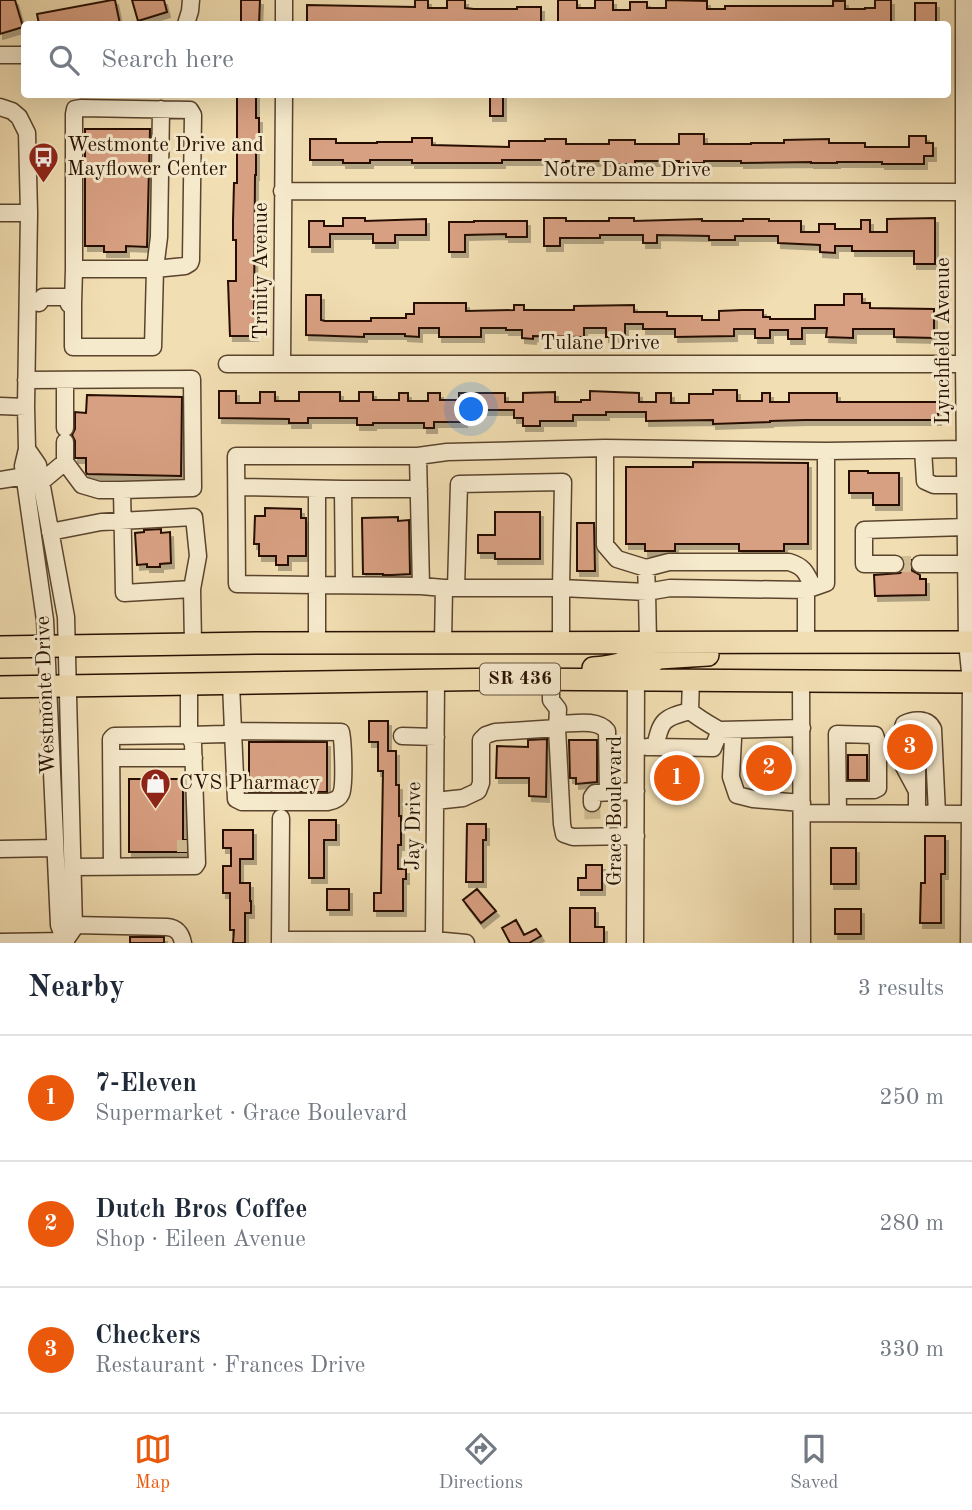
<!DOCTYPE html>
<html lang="en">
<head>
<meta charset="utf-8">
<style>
  :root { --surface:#fff; --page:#f6f6f7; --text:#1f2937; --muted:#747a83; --line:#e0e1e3; --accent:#ea580c }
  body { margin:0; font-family:"Old Standard TT",serif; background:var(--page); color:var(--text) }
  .you { position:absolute; left:472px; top:410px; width:24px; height:24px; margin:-18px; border:5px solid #fff; border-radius:50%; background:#1a73e8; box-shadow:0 0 0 10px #1a73e833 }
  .badge { display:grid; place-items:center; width:46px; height:46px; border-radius:50%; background:var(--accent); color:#fff; font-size:23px; font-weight:700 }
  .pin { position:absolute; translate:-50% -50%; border:4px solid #fff; box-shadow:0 2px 7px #0006 }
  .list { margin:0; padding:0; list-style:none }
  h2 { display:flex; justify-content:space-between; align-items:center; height:91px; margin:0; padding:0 28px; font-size:30px }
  h2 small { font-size:23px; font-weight:400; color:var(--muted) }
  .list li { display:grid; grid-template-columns:46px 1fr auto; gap:21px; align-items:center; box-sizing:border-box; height:126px; padding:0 28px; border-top:2px solid var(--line) }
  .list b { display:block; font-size:26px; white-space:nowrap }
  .list p { margin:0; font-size:23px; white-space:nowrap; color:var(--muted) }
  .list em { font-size:23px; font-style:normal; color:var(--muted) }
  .icon { flex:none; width:38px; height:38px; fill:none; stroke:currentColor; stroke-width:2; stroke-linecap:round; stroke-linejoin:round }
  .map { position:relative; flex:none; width:972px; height:943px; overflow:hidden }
  .search { position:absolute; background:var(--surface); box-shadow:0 7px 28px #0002; left:21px; right:21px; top:21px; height:77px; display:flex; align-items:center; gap:18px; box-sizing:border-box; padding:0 24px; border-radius:7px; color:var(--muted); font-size:26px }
  .sheet { height:469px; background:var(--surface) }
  nav { display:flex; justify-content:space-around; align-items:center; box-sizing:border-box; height:98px; border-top:2px solid var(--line); background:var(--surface); font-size:19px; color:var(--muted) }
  nav a { display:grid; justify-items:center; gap:4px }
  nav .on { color:var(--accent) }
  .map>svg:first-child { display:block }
</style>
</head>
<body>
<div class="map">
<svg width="972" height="943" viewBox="0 0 972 943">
  <defs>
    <filter id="shadow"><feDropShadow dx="3" dy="5" stdDeviation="0" flood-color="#0004"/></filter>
  </defs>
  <rect width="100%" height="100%" fill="#f1deb2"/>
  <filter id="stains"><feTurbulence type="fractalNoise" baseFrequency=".00286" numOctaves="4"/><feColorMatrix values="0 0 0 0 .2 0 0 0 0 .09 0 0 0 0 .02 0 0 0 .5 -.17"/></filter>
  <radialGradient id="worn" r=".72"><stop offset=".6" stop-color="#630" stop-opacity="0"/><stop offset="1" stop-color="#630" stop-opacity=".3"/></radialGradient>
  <path fill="#d8a082" stroke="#271101" stroke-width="2" filter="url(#shadow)" d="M0,0H15L23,27L0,34Z
    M112,0H115L120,24H39L37,14Z
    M132,0H164L167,12L138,21Z
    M241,0H260L259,24H241Z
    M415,0H428V8H447V0H465V8L474,9H517V7H541V22L482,23V22H435V24H415V22H369V24L307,23V5L415,7Z
    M558,0H577V8H595V0H613V10H630V2H647V8H666V0L707,1V9H725V6H833V1H845V9H865V8H875V0H891V23H853V24H833V22H787V24H760V23H713V24H693V23H647V24L577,23V24H558Z
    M915,3H936V24H915Z
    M237,94H256V118H259V141H256V175H255L254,316H255V336H230L228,281H236V240H233V221L234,183H237Z
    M490,94H503V116H490Z
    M85,129H150L147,247L126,246V252H104V246H85Z
    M679,134H704V144H751V143H784V140L829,139V143H865V147H909V136H926V143H933V156H924V164H882V162H837V163H811V162L741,163V161H704V163H679V161H635V164H609V161H566V163H545V160H502V163H412V160H370V163H343V160H310V139H336V143H377V142H412V138H432V145L509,147V141H545V139H566V144H609V140H635V144H679Z
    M343,218H365V221L426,219V235H395V243H373V234H330V247H309V221H324V226H343Z
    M544,218H566V221H609V218H634V221L702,219V221H743V219H769V221H801V232H819V224H835V229H861V220H870V232H887V219L935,218V264H914V251H852V246H835V253L820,252V245L778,243V236H735V240H709V236L657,235V243H643V235H600V238H560V246H544Z
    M474,221H527V237H506V234L465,235V252H449V222H474Z
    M844,294H862V303H870V308L934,309V338L894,337V329H853V338L826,337L827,328H802V339H788V330H770V338H755V329H734V336L675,337V329H643V324H625V337H606V328H584V337L533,336V339L522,338V330H506V328H481V337H439V328H419V337L405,336V334H364V337L306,335V295H321V320L325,321H371V318H406V314H414V303H466V311L514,310V305H524V310H574V306L634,305V312H667V316H702V320H719V311L742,310H763V317H770V319H815V305H844Z
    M713,390H737V401H762V393H770V402H789V393H837V402H938V420H805L770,421V422L713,424V420L646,421V412H606V415H573V421H540V426H523V418H514V410H470V415H464V422H434V428H424V423H373V425H357V418H308V423H289V419L219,418V391H236V403H260V392H275V401H299V392H340V401H359V392H373V400H399V393H408V401H428V393H440V400H459V393H505V402H523V393L555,392V402H581V400H590V391L639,393V402H656V393H671V403H689V394H713Z
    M87,395L182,397L181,476L87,474L86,472V458H75V441L72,435L75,429V412L86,413Z
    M693,462L808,463V544H784V551H739V544H675V551H645V544H626V467H693Z
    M849,471H868V473H899V505H873V493H849Z
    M265,508L301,509V518H306V556H288V565H276V556H259V544H254L255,516H265Z
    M495,512H540V559H495V553H478V535H495Z
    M398,517V521L409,520L410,574L392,575H383V574H363L362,518Z
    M577,523H594L595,571H577Z
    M161,529V533L170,532L171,563L160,564V567H147V564L137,565L135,533L144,532V530Z
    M904,560H911L910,565L911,570L920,575V579H926V595L875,596L874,575L900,573L904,569Z
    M369,721H388V751H396V785H399V816H401V845H398V869H406V879H403V911H374V893H381L383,771H378V742H369Z
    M547,739L546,797L529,796V778H496L497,746L528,747V740Z
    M569,740H597V782L576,784V778H570Z
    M249,742H327V792H249Z
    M848,755H867V780H848Z
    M663,766H692V789H663Z
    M129,779H183V840H186V852H129Z
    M309,820H336V840H324V878H309Z
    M467,824H486V840H483V882H466Z
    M223,830H253V859H240V883H250V901H251V913H245V943H233L234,930H230V893H223V866H231V848H223Z
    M925,836H945V874H941V923H920L921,883H925Z
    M831,848H856V884H831Z
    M586,865H602V890H578V878H586Z
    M327,889H349V910H327Z
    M477,889L496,911L481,923L463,900Z
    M570,908H595V927H604V943H570Z
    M835,909H861V934H835Z
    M516,920L524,935L536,929L541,936L529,943H510L502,928Z
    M130,937H164V943H130Z"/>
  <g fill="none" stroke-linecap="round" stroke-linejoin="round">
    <path stroke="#d3bf97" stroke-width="16" stroke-dasharray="16 8" stroke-linecap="butt" d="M895,564H920
      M592,803L593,830
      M185,840V852"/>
    <defs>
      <path id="minor" d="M284,0V24
        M964,0V364L967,642L971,682L969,943
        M186,24L190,11L191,0
        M0,55H24
        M0,107L12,111L19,117L27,133L29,213L26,407L27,449L23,466L45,620L59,925L66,943
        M282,191L972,192
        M0,213H29
        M74,269V114L75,109L81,108L190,110L193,115L191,260L190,263L185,266L155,269L159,237L161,109
        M39,303L43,297H66L69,304H73V347H153L155,269H74L73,304
        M227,364H972
        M282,364L284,94
        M26,380L192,379L193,488L122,490L124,593L192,589L198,556L194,517L101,522L50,532
        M0,406L26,407
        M65,428V380
        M27,449L38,465L66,617L74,928L65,941
        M923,450L925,481L934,485H966
        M826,451L965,449
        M418,456L447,452L605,448
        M65,462V442
        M0,480L25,476
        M41,482L65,462L82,485L99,490H122
        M237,487L343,489L344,585
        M317,489V585L421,586
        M343,489H419
        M895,564H864V530L966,527
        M920,564H966
        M646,568L669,562H789C805,567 806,573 813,587
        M192,589L193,643
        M443,642L444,588H561L563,482L459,484L456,588
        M561,642V588L647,592L648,642
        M806,642V590L670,588L647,592L646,568L617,559L605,545V448L826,451V583L806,590
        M317,643V585L237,584L236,456H418L421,586L444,588
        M551,679V700L558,709L557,728L562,824L564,834L573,837L636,836
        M801,680L802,943
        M690,711C703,722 719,729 733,739L731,777L737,795L753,799L802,803
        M557,724C572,724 597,718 607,731L608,792
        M902,731L904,724C913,719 928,718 933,729L937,814
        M402,736L436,737
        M902,738V763L917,791
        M647,747H655C661,720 663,718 690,711L691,679
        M655,747L713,748L720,730L802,728
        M111,758H194
        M838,790H874L878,788V744L875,735L837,734L838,813
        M435,801L463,798L478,791L481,783V740L486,735L495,732L557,728
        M592,803V797L595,793L636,791
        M802,813L972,814
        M917,814V738
        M0,849L55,848
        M73,867L195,866L197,863L193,744L189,735V684
        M112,867L111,739L114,736L189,735L225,734L233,731L236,799L242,802H328C333,801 339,799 341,794C345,786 343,741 341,732L233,731L231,683
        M74,925L167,927C177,928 181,933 183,943
        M280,940H434L466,943
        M434,940L436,679
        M0,942L65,941
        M280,943L281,818
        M635,943L636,679"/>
      <path id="major" d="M0,647L261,643L972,642
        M593,668C620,666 631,663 648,642
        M636,679L645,665L659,658L708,655
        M0,687L508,679L972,682"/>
    </defs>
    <use href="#minor" stroke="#5a442d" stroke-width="19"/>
    <use href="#major" stroke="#271101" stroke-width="24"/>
    <use href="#minor" stroke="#f6eacd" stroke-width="16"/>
    <use href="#major" stroke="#f1deb2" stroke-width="21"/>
  </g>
  <defs>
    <symbol id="bus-pin" viewBox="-11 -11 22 30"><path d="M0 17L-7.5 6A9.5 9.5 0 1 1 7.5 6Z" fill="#8f2418" stroke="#f6eacd"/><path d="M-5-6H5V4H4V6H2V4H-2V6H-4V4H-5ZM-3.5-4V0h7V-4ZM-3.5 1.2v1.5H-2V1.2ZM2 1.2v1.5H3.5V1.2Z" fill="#fff"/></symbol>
    <symbol id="shop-pin" viewBox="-11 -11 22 30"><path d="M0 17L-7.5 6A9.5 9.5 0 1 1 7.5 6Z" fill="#8f2418" stroke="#f6eacd"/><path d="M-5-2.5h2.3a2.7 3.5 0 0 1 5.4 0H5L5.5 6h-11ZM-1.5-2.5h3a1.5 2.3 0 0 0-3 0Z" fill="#fff"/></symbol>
  </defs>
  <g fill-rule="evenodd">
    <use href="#bus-pin" x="26" y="140" width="35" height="47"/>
    <use href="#shop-pin" x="138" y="766" width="35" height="47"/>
  </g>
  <g text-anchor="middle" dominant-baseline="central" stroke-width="6" stroke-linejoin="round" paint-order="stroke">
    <rect fill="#f6eacd" stroke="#65523e" stroke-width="2" x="480" y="663.5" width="80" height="31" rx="5"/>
    <g font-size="19" font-weight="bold" fill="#271101">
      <text x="520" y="679">SR 436</text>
    </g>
    <g font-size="21" fill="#271101" stroke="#f6eacd" text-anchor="start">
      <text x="67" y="145">Westmonte Drive and<tspan x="67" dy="24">Mayflower Center</tspan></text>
      <text x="179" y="783">CVS Pharmacy</text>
    </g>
    <g font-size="21" fill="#271101" stroke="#f6eacd">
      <text x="627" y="170">Notre Dame Drive</text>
      <text transform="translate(261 271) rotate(-90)">Trinity Avenue</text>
      <text transform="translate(943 341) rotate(-90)">Lynchfield Avenue</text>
      <text x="600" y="343">Tulane Drive</text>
      <text transform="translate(46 695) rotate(-92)">Westmonte Drive</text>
      <text transform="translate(615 811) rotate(-90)">Grace Boulevard</text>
      <text transform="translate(414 826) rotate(-89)">Jay Drive</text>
    </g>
  </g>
  <rect width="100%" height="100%" filter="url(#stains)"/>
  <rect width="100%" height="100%" fill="url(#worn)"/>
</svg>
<div class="you"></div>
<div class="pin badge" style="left:677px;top:778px">1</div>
<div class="pin badge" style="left:769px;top:768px">2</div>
<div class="pin badge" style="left:910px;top:747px">3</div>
<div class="search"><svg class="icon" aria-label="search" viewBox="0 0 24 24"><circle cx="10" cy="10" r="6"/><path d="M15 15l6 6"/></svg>Search here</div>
</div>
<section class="sheet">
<h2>Nearby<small>3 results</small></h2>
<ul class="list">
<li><span class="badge">1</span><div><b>7-Eleven</b><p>Supermarket · Grace Boulevard</p></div><em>250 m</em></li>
<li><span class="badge">2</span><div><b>Dutch Bros Coffee</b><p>Shop · Eileen Avenue</p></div><em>280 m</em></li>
<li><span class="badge">3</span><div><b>Checkers</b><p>Restaurant · Frances Drive</p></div><em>330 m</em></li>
</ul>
</section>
<nav>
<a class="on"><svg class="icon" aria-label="map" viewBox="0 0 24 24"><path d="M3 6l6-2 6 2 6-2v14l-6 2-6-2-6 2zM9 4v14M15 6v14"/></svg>Map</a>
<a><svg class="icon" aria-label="directions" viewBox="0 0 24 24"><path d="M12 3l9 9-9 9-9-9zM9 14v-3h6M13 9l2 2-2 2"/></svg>Directions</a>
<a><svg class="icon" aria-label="saved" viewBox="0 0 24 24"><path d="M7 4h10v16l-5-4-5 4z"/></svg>Saved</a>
</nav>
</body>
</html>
